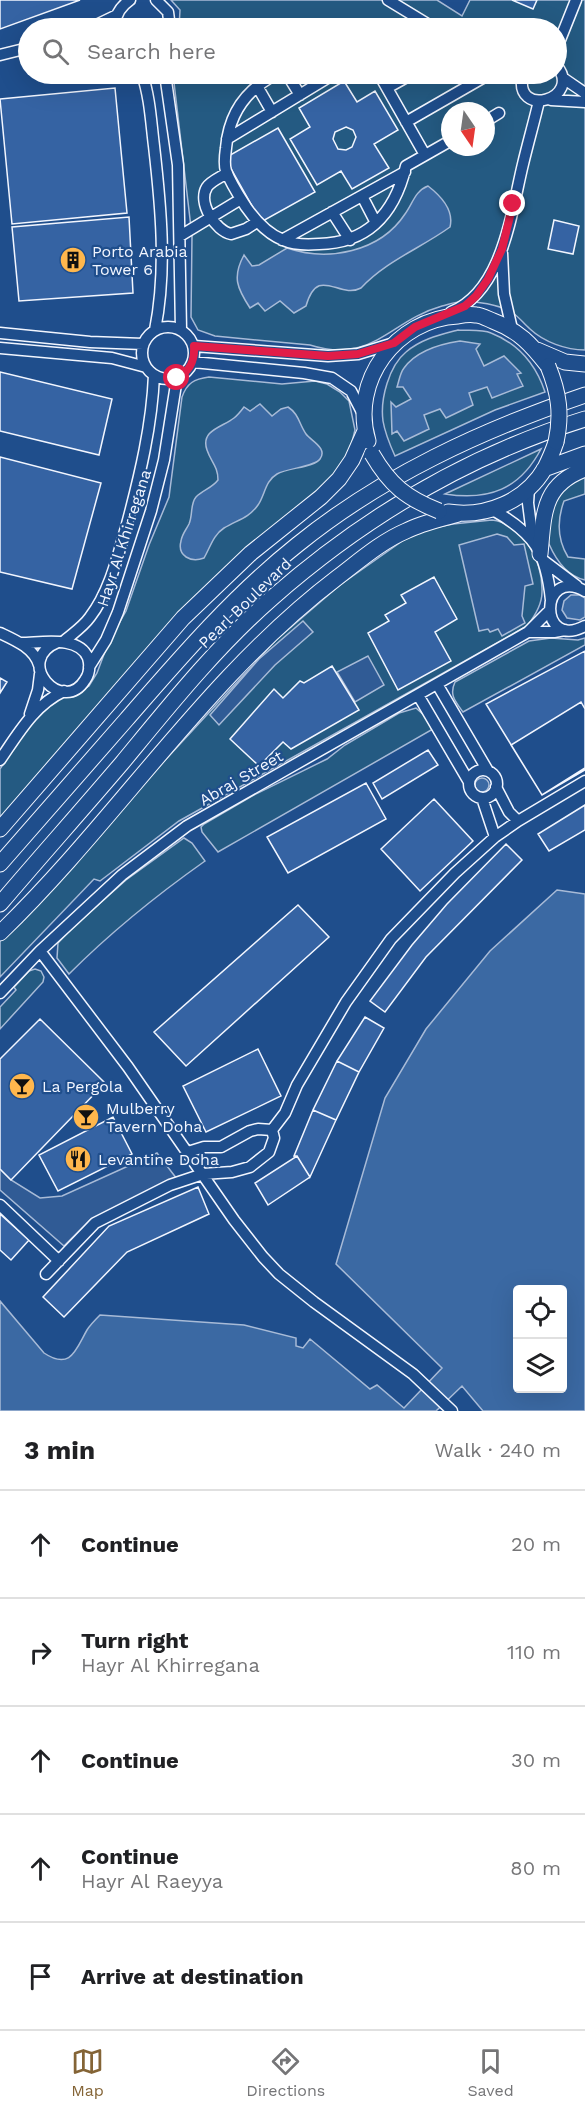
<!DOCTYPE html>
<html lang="en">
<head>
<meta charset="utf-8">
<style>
  :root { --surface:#fff; --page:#f6f6f6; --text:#202124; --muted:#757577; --line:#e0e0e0; --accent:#846436 }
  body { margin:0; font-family:"Work Sans",sans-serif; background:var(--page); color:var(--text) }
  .controls { position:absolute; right:18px; bottom:18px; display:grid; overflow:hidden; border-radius:6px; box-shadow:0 6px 24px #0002 }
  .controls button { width:54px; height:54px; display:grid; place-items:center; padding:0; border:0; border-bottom:2px solid var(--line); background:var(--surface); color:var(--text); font:30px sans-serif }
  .compass { position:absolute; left:441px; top:102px; width:54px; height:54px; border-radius:50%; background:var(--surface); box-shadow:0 6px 24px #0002; rotate:167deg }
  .stop { position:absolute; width:18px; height:18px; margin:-14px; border:4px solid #e11d48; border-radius:50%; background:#fff }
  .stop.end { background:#e11d48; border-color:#fff; box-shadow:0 2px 6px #0008 }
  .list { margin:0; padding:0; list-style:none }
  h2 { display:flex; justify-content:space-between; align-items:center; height:78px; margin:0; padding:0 24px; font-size:26px }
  h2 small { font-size:20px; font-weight:400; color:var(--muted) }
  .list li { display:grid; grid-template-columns:39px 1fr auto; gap:18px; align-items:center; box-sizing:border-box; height:108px; padding:0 24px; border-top:2px solid var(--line) }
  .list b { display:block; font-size:22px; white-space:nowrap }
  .list p { margin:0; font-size:20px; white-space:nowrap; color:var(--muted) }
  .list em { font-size:20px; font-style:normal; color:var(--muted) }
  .icon { flex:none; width:33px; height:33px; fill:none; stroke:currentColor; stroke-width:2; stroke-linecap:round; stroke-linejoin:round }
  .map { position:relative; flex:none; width:585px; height:1411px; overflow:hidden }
  .search { position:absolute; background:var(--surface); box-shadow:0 6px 24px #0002; left:18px; right:18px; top:18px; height:66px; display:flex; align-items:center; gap:15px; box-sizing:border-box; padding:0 21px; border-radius:33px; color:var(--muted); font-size:22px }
  .sheet { height:618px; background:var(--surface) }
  nav { display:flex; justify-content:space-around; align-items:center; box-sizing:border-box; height:84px; border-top:2px solid var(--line); background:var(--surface); font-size:16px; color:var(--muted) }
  nav a { display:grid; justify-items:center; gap:3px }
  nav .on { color:var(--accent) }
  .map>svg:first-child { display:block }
</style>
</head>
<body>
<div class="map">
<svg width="585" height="1411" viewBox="0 0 585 1411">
  <rect width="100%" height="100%" fill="#1f4e8c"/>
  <path fill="#245a82" stroke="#a8bbd7" stroke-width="1.5" fill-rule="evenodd" d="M171,0H437L462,16L470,0H585V350C566,350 544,342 530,329C524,324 519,317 513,313C498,304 477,301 460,302C454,302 447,305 442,306C389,321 372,365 310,345L215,336L198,330L191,317L192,236L173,74H556V28H179L180,10ZM450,111H486V147H450Z
    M458,330C468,331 482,329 491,333C519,344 536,365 545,392L495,410L395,456C390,445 385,433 383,421C380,399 389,366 406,352C421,339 439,335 458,330Z
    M209,377L282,384L315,381L327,384L340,392L349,401L355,430L350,450L325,489L264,535L0,818V769L34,718L53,700L77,693L89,686L97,673L109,641L126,611L149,545L169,497L182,397C187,383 194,379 209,377Z
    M541,449C520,489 489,501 445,494Z
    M585,474V494L564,501C557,520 557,539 568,557L585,559V580C567,576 556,560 549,544C545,533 551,498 561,489C567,483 577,479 585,474Z
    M492,520C524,524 543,562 542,592C542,605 535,616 527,626L179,821L100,881L94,879L0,977V939L276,640L340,585L408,537L429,529L453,524Z
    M551,638L578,640L585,638V645L463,712C455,701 449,695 455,682L529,641Z
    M416,708L426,717L433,729L218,852L202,832L201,827L204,824L252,796L327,759L345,745L399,713Z
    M184,838L192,843L205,861C154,897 113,930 69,974L57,958L58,943L71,929L126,880Z
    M35,969L41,971L44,977L43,982L0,1029V1007L16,990L14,987L29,971Z"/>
  <path fill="#305b95" stroke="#a8bbd7" stroke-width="1.5" d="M497,534L507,537L514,545L524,544L533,584L525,586L522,616L525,623L502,636L498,629L490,632L488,629L479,631L459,545Z
    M303,621L313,632L275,665L219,725L210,715L259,659Z
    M368,656L384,685L355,702L337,672Z
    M157,1153L177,1179L91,1219L64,1246L0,1190V1169L11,1180L40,1198L62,1196Z"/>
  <path fill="#3b69a3" stroke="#a8bbd7" stroke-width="1.5" fill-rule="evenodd" d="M428,186C441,196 454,211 450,227C421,248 386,261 361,288C339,300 318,264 306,306L294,313L280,301L265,311L258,303L250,308C237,288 232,277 244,255L252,266L259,265L287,248C328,262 380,252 405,214C413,203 415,191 428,186Z
    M460,341L480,344L476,349L484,366L504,356L521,373L517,374L523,386L492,398L487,387L469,393L473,405L446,418L440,409L424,415L429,429L404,441L397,431L392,434L391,402L396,407L411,399L403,387H397C399,381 400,373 404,368C417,350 440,344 460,341Z
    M260,404L272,416L281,409L288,407C299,414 299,424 306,434C311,441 328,448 320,459C315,467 287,468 277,474C265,481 265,495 258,505C249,518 237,520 224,528C213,535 210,548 204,558C191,563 177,556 181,541C182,534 186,530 189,524C193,515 190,504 196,497C203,490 212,488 218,480C218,466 211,462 207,450C200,430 223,427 234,418C238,415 241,411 244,407L250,411Z
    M571,595H580L585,598V617L580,620L567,618L562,610L564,601Z
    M475 785a7 7 0 1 1 14 0a7 7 0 1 1-14 0Z
    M557,890L585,894V1411H483L462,1386L436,1411H0V1301L44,1353C71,1371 76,1349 87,1330C90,1325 95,1320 100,1315L244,1325L296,1338V1346L303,1348L310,1339L370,1389L377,1385L404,1408L442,1368L336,1264L385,1098L426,1029L490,951ZM518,1290H562V1388H518Z"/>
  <path fill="#3563a3" stroke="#f2f6ff" stroke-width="1.5" fill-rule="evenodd" d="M0,0H80L0,29Z
    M512,0H537L533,9Z
    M344,81L357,102L375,91L398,130L374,144L389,168L352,189L341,171L317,185L290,139L310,127L299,108ZM346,127L353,130L356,137L352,147L346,150L338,149L333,139L335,132Z
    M115,88L127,213L12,224L0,99Z
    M278,128L315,192L261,222L225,158Z
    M129,217L133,293L19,301L12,227Z
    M554,220L579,226L573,254L548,249Z
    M0,372L112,399L99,455L0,431Z
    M0,457L101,483L72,589L0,572Z
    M434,577L457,619L435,632L451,661L398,690L368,633L389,621L385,615L406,603L401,595Z
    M585,651V770L542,795L486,704Z
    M332,666L359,710L291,749L283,742L259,766L230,739L274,689L283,698L300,681L304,683Z
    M0,678L7,682L0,693Z
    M581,702L585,709V768L542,795L511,745Z
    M428,750L438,765L382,799L373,783Z
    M366,783L386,819L288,873L267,837Z
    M434,799L473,841L420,891L381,849Z
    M585,805V830L549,851L538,834Z
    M506,844L522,860L426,957L385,1012L370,1001L412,945L447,904Z
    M298,905L329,937L186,1066L154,1032Z
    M365,1017L384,1028L359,1072L337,1061Z
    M40,1019L105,1083L11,1180L0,1169V1059Z
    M258,1049L281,1096L206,1132L183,1086Z
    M337,1061L359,1072L336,1120L313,1110Z
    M313,1110L336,1120L310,1177L297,1156H294Z
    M113,1117L132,1154L58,1191L39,1155Z
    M297,1156L310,1177L268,1205L255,1183Z
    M198,1187L209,1214L127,1252L64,1317L43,1297L109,1226Z
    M0,1214L29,1240L11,1260L0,1250Z"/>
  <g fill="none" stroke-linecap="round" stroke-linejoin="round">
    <defs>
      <path id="street" d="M156,0L168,12L170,28
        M388,0L434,28
        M90,28L117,15
        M116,28C114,16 120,7 130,0
        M556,50L576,0
        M0,55L28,48
        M142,74C150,97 151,122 154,146C161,207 167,270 155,330
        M165,74L178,165L181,330
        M277,74C246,89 229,114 226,148C225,155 224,165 226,171C231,184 239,196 246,207C255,220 268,234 283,240C294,245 307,245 319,244C369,243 395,212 406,166L450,141
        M287,74L300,95
        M379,74L425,155
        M523,74C512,120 585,99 556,65
        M563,78L585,93
        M257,86L272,112
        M387,88L412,74
        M551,100L585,102
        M486,121L499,113
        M406,122L486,76
        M227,139L334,74
        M227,173C221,177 211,181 207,187C197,203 216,231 231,234L246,229L257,222
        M362,196L376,223
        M332,212L350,240
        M180,236L241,199
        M282,240L405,172
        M502,253L504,294L512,329
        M451,312C503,291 511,213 523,164C528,143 534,122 539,101
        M142 353a26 26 0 1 1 52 0a26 26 0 1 1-52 0Z
        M0,333L90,342L143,344
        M194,346L328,356L358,354L394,343
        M0,348L112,358L146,367
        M193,362L304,373L332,378L351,391L364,416
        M529,488L528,503L533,542
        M493,510C535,534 546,552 551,600
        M544,561L577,586
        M585,591C539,566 538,651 585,626
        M528,632H554L565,630
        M0,633C15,640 34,648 39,665
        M63,642C72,634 83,627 90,617C110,591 118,555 127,524C140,475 152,425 154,375
        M21,643C41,643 79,635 88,658C90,665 90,673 85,680C63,716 12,661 58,642
        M89,667L106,640L118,612L151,511L164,460L177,378
        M437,684L488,771
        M418,695L469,782
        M30,714L38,690L40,674
        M0,760C18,734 34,705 64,691
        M469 784a14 14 0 1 1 28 0a14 14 0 1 1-28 0Z
        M496,787L509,812L518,821
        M482,798L495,837
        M40,951L128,1067L234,1220L263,1257L279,1274L314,1302L413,1374L452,1411
        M0,993L40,951L122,875L187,826L528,632L549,611
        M188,1152L204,1147H221L250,1131L258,1129L272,1130
        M0,1205L59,1261
        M46,1274L95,1223L170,1185L203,1174L232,1172L250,1167L269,1152L274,1138L272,1130L285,1113L297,1085L346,1002L391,939L455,873L495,837L518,821L585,781"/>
      <path id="secondary" d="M537,350L565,362L585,364
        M368,441C350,381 396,319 458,316C463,315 470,314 476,315C481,315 488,319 493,321C519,331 531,344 548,366
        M544,469L585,454
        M448,512C486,518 526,501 545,468C549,460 553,451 556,442
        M540,554C544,514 542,485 585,469
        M0,829L183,618L251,553L321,497L339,479L352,460L365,431
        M0,864C42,816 84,768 126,720C179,659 233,596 297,545C382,476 482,430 585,395
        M0,904C40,857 82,810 122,763C169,706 216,647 272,598C363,518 469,455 585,419
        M0,933C118,819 206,677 338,577C359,561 382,541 406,531C422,523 441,519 458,514"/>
    </defs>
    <use href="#street" stroke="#f2f6ff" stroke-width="13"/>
    <use href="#secondary" stroke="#f2f6ff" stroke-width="17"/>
    <use href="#street" stroke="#1f4e8c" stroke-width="10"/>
    <use href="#secondary" stroke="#1f4e8c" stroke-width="15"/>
    <defs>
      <path id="secondary-bridge" d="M548,366C559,393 562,414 556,442
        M372,454C390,485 406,498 439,511"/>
    </defs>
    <use href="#secondary-bridge" stroke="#f2f6ff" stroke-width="17" stroke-linecap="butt"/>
    <use href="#secondary-bridge" stroke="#1f4e8c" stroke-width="15"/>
  </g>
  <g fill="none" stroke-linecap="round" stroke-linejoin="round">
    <path stroke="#e11d48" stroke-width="8" d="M177,378C190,371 195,361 194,346L328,356L358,354L394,343L415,327L465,306L476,296L488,279L502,249L513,204"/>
  </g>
  <defs>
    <symbol id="building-disc" viewBox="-11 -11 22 22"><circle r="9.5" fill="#ffb74d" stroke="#1f4e8c"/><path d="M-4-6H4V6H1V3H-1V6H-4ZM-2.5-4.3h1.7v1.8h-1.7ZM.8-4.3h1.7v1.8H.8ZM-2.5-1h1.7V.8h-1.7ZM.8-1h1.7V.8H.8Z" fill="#111"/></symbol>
    <symbol id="bar-disc" viewBox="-11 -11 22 22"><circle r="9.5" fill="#ffb74d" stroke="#1f4e8c"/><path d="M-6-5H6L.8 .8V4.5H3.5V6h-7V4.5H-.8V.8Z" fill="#111"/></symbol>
    <symbol id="restaurant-disc" viewBox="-11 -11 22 22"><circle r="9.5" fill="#ffb74d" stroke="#1f4e8c"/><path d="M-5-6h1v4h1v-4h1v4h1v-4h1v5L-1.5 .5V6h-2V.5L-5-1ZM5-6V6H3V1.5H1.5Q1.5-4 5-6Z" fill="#111"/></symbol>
  </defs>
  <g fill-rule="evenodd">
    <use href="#building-disc" x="58" y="245" width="30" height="30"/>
    <use href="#bar-disc" x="7" y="1071" width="30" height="30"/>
    <use href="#bar-disc" x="71" y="1102" width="30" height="30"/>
    <use href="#restaurant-disc" x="63" y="1144" width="30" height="30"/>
  </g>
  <g text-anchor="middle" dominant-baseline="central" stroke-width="4.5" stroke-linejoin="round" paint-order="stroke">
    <g font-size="16" fill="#f2f6ff" stroke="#1f4e8c" text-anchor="start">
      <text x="92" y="251">Porto Arabia<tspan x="92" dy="18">Tower 6</tspan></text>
      <text x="42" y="1086">La Pergola</text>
      <text x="106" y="1108">Mulberry<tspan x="106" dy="18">Tavern Doha</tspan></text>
      <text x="98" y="1159">Levantine Doha</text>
    </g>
    <g font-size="16" fill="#f2f6ff" stroke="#1f4e8c">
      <text transform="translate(124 538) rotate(-72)">Hayr Al Khirregana</text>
      <text transform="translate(245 603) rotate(-44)">Pearl Boulevard</text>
      <text transform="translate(241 778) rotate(-30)">Abraj Street</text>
    </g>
  </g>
</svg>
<div class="controls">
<button><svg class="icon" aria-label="locate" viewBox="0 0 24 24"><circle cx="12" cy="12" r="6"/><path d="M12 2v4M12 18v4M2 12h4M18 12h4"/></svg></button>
<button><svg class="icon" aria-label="layers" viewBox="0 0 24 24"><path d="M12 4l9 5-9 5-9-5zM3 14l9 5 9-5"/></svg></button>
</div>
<svg class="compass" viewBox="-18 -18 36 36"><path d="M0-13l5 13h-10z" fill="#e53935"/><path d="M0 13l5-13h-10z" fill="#757577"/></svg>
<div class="stop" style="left:177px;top:378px"></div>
<div class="stop end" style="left:513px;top:204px"></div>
<div class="search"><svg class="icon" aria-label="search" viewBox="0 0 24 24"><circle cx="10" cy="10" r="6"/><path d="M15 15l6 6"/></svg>Search here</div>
</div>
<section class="sheet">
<h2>3 min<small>Walk · 240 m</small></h2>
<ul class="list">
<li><svg class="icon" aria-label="ahead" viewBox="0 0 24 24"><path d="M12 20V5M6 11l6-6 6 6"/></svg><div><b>Continue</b></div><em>20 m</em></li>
<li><svg class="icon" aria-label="right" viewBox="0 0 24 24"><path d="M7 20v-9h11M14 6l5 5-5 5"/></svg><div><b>Turn right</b><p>Hayr Al Khirregana</p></div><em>110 m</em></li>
<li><svg class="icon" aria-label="ahead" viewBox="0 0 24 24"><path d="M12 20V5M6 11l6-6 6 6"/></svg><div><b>Continue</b></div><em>30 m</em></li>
<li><svg class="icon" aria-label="ahead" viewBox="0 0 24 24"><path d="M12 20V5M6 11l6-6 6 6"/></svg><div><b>Continue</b><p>Hayr Al Raeyya</p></div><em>80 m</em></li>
<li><svg class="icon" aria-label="arrive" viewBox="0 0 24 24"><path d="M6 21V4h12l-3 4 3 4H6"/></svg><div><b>Arrive at destination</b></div></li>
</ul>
</section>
<nav>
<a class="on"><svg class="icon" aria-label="map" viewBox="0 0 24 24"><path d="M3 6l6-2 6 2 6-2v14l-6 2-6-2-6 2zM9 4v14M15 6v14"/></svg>Map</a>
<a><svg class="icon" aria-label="directions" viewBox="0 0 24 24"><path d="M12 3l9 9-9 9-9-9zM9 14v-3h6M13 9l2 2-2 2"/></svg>Directions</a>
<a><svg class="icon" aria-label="saved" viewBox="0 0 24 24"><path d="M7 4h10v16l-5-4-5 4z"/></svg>Saved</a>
</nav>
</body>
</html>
